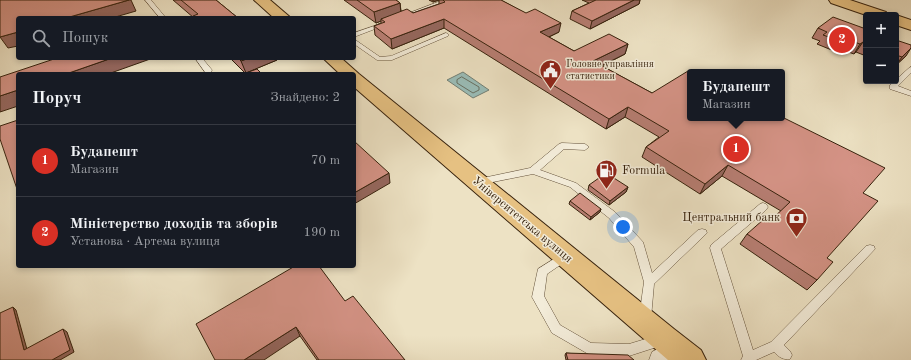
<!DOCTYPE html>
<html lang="uk">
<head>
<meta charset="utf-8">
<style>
  :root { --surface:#171b24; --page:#20242c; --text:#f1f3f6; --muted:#9ea1a6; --line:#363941; --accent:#d93025 }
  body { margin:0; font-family:"Old Standard TT",serif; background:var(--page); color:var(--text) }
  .controls { position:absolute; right:12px; top:12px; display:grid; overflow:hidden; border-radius:4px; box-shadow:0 2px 6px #0003 }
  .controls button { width:36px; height:36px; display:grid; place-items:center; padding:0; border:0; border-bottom:1px solid var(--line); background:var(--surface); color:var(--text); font:20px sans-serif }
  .you { position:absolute; left:623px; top:227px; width:14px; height:14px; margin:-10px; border:3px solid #fff; border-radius:50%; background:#1a73e8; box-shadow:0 0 0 6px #1a73e833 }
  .badge { display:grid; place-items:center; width:26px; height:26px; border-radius:50%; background:var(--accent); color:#fff; font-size:13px; font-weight:700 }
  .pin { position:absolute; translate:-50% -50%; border:2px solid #fff; box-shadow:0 1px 4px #0006 }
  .popup { position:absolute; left:687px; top:69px; width:98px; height:52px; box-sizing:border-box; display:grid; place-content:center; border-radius:4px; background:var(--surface); filter:drop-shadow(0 1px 3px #0005); font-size:13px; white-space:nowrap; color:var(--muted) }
  .popup b { font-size:15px; color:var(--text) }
  .popup::after { content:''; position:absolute; left:50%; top:100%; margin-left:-8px; border:8px solid transparent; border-top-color:var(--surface) }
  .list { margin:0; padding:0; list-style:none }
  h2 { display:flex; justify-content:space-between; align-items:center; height:52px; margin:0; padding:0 16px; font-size:17px }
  h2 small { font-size:13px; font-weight:400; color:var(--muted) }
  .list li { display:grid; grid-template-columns:26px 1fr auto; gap:12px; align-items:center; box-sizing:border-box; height:72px; padding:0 16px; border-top:1px solid var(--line) }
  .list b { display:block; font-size:15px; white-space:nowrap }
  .list p { margin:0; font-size:13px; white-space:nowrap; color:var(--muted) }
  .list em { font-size:13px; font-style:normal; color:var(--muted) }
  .icon { flex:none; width:22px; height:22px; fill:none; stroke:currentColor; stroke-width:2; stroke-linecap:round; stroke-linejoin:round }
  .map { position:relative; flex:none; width:911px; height:360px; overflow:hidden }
  .search { position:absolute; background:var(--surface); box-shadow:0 2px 6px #0003; left:16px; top:16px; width:340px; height:44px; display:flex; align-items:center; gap:10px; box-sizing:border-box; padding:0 14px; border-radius:4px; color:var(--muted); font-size:15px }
  .panel { position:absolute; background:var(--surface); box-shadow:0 2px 6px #0003; left:16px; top:72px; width:340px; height:196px; border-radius:4px }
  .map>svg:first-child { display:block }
</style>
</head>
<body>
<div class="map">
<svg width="911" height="360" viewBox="0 0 911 360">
  <rect width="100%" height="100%" fill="#ede2c4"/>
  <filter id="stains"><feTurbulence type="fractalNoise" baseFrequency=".005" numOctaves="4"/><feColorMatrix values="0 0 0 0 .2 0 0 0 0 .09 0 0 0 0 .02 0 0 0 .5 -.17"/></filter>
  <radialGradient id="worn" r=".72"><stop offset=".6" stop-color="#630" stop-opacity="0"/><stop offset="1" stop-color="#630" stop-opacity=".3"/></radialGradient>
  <path fill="#9abdb8" stroke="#727f74" d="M463,72L489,90L473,98L447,80Z"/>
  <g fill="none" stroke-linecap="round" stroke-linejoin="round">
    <path stroke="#687062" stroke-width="1" d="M462,77L479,87V90L473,93L457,83V80Z"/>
    <defs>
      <path id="lane" d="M145,0H151L166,18H160Z
        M443,0H451L404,18L399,17Z
        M383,23L388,24L354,37V33Z
        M446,33L448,34V36L392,60H377L354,44V39L380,57L391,56Z
        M195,58H202L212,70L211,72H205Z
        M911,67V73L898,86L911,91V96L890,89V85L909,68Z
        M562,143L585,144L589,147L585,150L564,149L540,170L576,183L615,212L643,242L652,273L698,230L702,229L706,230L707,233L654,284L651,318L649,322L645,323L641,322L639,318L644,282L634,247L609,218L570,187L533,174L478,185L473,182L478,179L530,168L559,144Z
        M763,203L766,204L768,207L766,210L721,249L753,350L771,342L866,246L870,245L874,246L875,249L784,345L790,351L792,355L790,359C783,360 779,357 774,352L756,360H741L743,356L710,248L711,245L760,204Z
        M565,252L569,253L570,256L569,259L547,274L544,296L560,325L591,343L629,344L662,334L666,336L668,340L666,344L629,356L590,355L552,333L532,297L538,269Z"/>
      <path id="street" d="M678,338L686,341L689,349L686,357L681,360H649L652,352Z"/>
      <path id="primary" d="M254,0H270L291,18H274Z
        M829,0H850L886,12L888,15H866L831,3Z
        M896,15L911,20V30L896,25Z
        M323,58H341L359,74L674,329L701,350L706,360H668L354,87V74H340Z"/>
    </defs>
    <use href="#lane" stroke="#64523b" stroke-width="1"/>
    <use href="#street" stroke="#64523b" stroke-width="1"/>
    <use href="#primary" stroke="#37220d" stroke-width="2"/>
    <use href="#lane" fill="#f3ecd9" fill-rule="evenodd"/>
    <use href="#street" fill="#f3ecd9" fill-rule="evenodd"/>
    <use href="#primary" fill="#e6c182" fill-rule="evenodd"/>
  </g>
  <path fill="#b77e73" stroke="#37220d" d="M173,0H216L238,18H194Z
    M344,0H396L400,3L401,11L413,13L439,4V0L433,2L429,0H501L559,32L549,37L574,51L628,44L625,54L602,66L652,93L863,193L827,258L817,280L807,290L740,244L747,234L769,222L781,211L722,176L700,194L642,157L646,147L659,137L625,117L606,129L444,28L392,49L375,35L374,26L381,23V21L376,23Z
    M582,0H640L639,4L590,29L570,19L572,11L589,3Z
    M818,28L866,29V56L856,52L854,54L843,50L839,53L817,44L820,41L812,38Z
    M896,40L906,56L896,65Z
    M230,58H277V60L245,73Z
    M589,185L628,187L626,192L609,205L588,190Z
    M570,201L601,209L600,212L590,220L569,204Z
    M345,301L405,360H317L300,336L215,360Z
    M566,353L634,360H566L565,355Z"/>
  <path fill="#95675e" stroke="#37220d" d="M129,0H131L136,11L112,18H66Z
    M433,0H439L433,2Z
    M634,0H640L639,4L590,29L592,21Z
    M400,3L401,14L381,19V21L376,23L374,12Z
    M444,19V28L392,49L391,39Z
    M561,23L559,32L538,42L540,32Z
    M18,32V46L8,48L0,37Z
    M849,40L843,50L839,53L846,43Z
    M863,42L856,52L854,54L860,44Z
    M628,44L625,54L591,71L593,61Z
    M911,48L906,56L896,65L902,57Z
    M112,58H153L108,74H66Z
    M249,58H277V60L246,73L241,61Z
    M18,90V106L0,112V96Z
    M628,107L625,117L606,129L609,119Z
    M728,165L722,176L700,194L705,184Z
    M389,173L390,183L354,204V193Z
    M628,187L626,192L609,205L610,201Z
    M601,209L600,212L590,220L591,217Z
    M13,307L16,310L28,353L24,350Z
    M296,327L300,336L264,360H244Z
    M63,329L67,332L74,352L60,360H52Z"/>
  <path fill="#d59386" stroke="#37220d" d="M0,0H129L66,18H18V32L0,37Z
    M181,0H216L238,18H195L193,16L198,14Z
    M357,0H396L400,3L374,12Z
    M443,0H501L526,13L535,9L561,23L540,32L574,51L609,34L628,44L593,61L652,93L688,71L691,72H690V118H782V117L885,168L863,193L878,201L827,258L833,262L817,280L747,234L764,219L769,222L790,202L728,165L705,184L646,147L669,131L628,107L609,119L444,19L391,39L374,26L385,22L381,19L407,9L413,13L445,2Z
    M596,0H634L592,21L572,11Z
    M833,17L866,29V43L863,42L860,44L849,40L846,43L823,35L827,32L818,28Z
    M896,40L911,45V48L902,57L896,55Z
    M57,58H112L66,74H18V90L0,96V77Z
    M238,58H249L241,61Z
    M257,69L262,74H243Z
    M18,120V192L0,139V126Z
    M354,141L389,173L354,193Z
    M606,173L628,187L610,201L589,185Z
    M580,193L601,209L591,217L570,201Z
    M295,266H319L345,301L353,296L405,360H319L296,327L244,360H215L196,324Z
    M13,307L24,350L63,329L70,350L52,360H0V313Z
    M566,353L628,355L634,360H568Z"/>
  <defs>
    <symbol id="civic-pin" viewBox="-11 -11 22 30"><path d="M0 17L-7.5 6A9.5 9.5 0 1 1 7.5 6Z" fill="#8f2418" stroke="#f3ecd9"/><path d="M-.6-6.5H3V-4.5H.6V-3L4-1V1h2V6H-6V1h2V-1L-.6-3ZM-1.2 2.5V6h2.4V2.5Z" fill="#fff"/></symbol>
    <symbol id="fuel-pin" viewBox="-11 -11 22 30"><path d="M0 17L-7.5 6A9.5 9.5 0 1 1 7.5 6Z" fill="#8f2418" stroke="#f3ecd9"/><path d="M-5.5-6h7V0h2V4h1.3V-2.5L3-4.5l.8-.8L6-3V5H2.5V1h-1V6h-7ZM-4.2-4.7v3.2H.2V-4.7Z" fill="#fff"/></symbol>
    <symbol id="bank-pin" viewBox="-11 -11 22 30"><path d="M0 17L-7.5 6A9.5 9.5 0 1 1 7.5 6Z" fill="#8f2418" stroke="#f3ecd9"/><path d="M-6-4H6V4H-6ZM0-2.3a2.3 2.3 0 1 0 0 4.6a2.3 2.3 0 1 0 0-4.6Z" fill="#fff"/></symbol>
  </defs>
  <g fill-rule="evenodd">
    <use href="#civic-pin" x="538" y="58" width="25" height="34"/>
    <use href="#fuel-pin" x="594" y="158" width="25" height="34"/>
    <use href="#bank-pin" x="784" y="206" width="25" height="34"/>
  </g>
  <g text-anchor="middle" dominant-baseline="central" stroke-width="3" stroke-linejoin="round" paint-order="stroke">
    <g font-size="10" fill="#37220d" stroke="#f3ecd9" text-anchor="start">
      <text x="566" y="64">Головне управління<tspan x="566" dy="12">статистики</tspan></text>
    </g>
    <g font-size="12" fill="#37220d" stroke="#f3ecd9" text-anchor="start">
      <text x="622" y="171">Formula</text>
      <text x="780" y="218" text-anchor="end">Центральний банк</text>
    </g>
    <g font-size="12" fill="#37220d" stroke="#f3ecd9">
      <text transform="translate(522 220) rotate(40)">Університетська вулиця</text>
    </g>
  </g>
  <rect width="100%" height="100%" filter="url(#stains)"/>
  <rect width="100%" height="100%" fill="url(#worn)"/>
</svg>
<div class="controls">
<button>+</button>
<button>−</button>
</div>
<div class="you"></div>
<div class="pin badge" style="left:736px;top:149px">1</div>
<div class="popup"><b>Будапешт</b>Магазин</div>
<div class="pin badge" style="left:842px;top:40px">2</div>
<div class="search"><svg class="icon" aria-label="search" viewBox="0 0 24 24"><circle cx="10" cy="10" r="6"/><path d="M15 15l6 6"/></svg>Пошук</div>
<section class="panel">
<h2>Поруч<small>Знайдено: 2</small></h2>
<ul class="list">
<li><span class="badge">1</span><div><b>Будапешт</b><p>Магазин</p></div><em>70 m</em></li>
<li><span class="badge">2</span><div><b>Міністерство доходів та зборів</b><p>Установа · Артема вулиця</p></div><em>190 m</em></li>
</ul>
</section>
</div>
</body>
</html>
